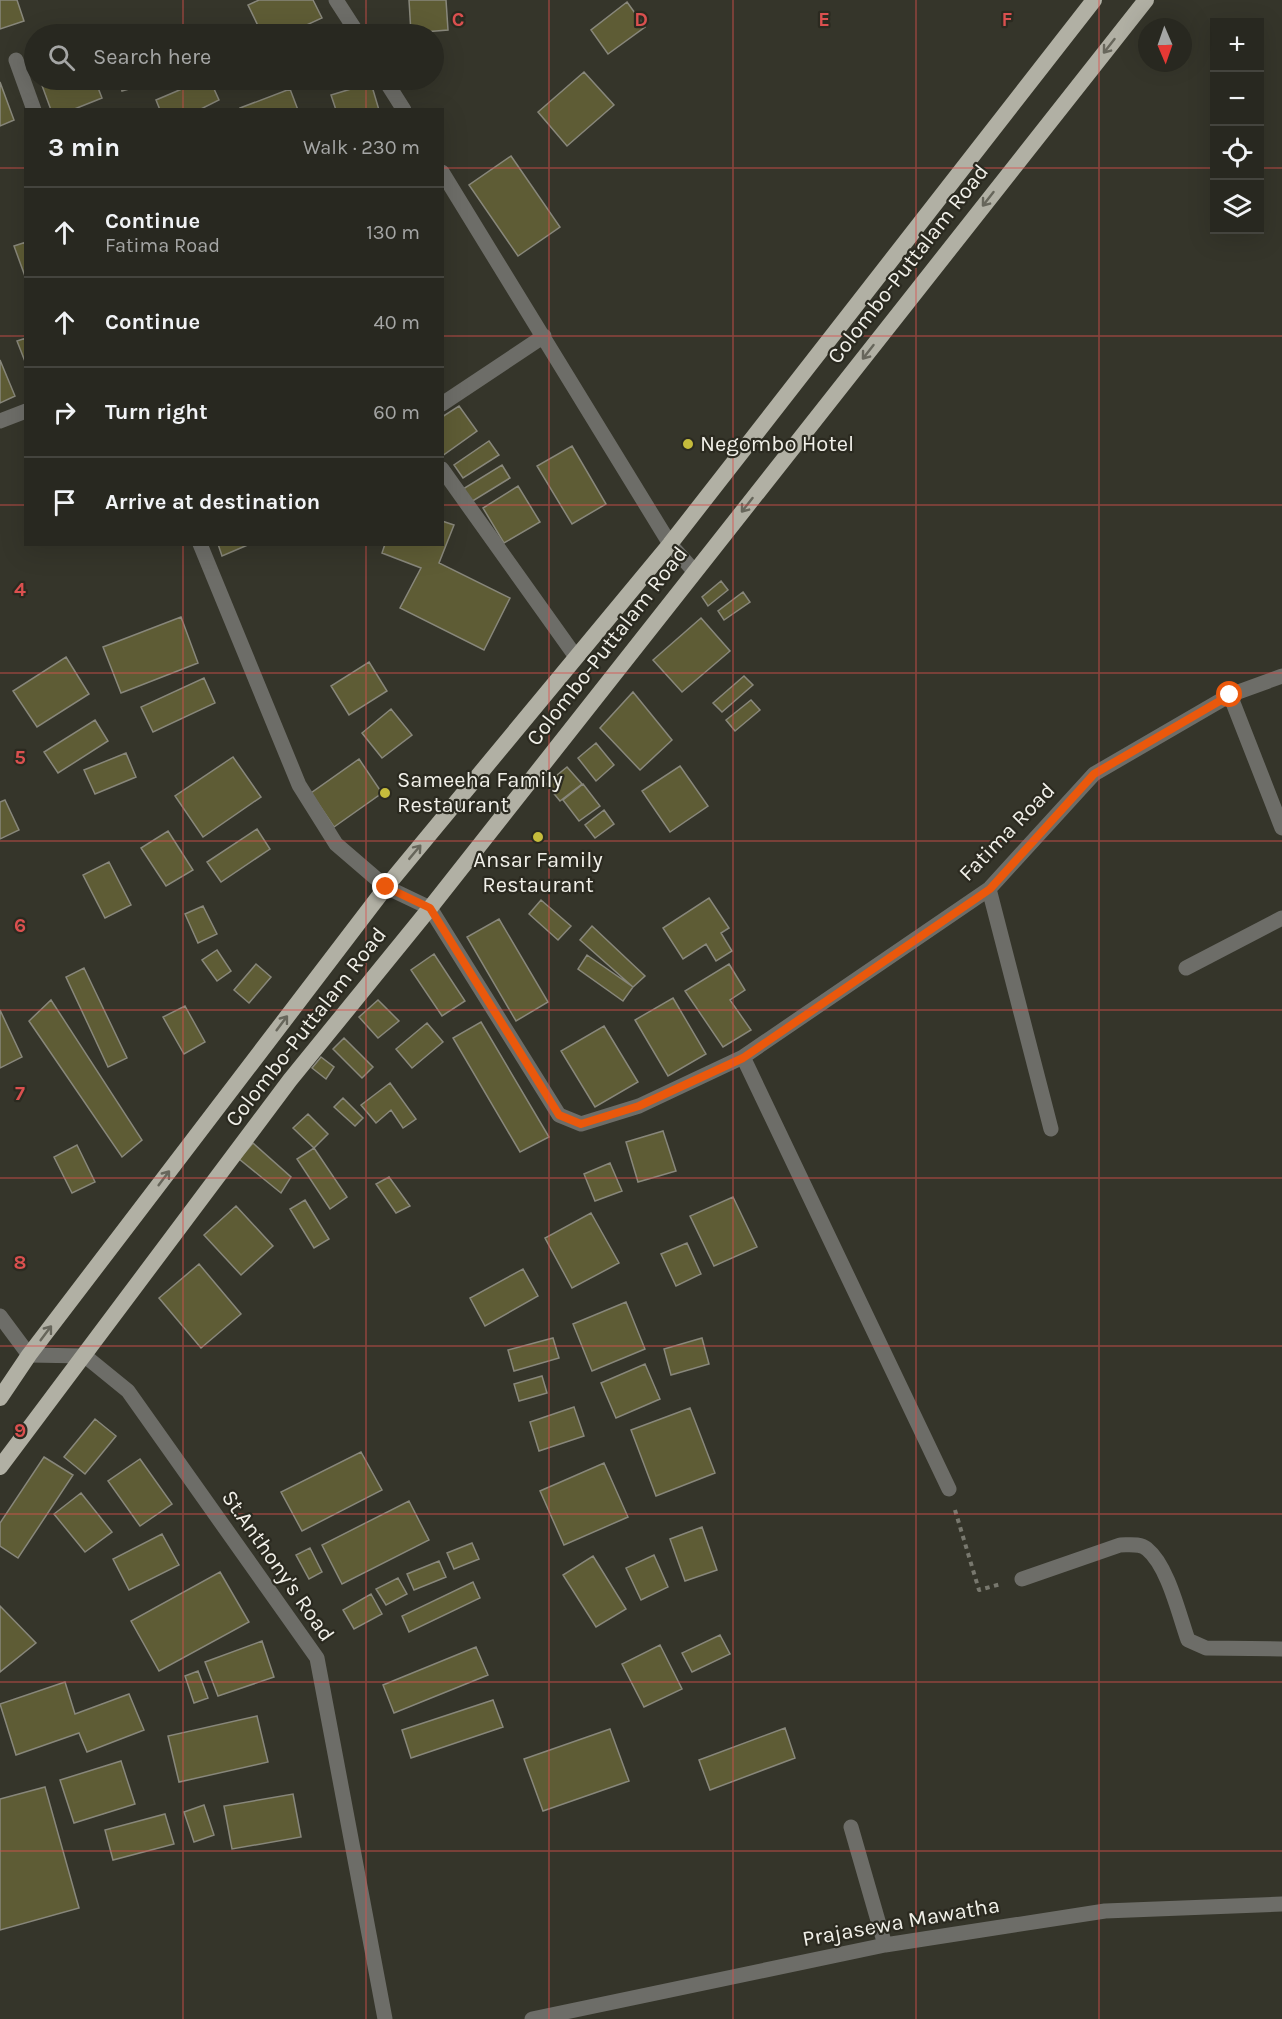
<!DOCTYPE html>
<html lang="en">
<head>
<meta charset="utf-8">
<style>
  :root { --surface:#282820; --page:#34342d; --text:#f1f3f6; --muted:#a5a6a5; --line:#44443e }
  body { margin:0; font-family:Karla,sans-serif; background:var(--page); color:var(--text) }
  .controls { position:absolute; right:18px; top:18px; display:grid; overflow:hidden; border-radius:0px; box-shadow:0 6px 24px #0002 }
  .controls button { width:54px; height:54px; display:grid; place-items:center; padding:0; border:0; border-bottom:2px solid var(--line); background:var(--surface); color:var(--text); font:30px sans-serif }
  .compass { position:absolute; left:1138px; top:18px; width:54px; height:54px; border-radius:50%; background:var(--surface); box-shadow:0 6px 24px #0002; rotate:178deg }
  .stop { position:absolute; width:18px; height:18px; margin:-14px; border:4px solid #ea580c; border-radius:50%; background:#fff }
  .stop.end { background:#ea580c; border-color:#fff; box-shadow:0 2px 6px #0008 }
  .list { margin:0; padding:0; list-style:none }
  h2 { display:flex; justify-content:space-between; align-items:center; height:78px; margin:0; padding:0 24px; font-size:26px }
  h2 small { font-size:20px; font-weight:400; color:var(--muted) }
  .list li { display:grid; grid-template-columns:39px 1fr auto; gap:18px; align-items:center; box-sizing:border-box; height:90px; padding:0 24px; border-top:2px solid var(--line) }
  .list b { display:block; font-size:22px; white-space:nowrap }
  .list p { margin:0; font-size:20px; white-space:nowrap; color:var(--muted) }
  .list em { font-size:20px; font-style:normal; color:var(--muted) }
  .icon { flex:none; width:33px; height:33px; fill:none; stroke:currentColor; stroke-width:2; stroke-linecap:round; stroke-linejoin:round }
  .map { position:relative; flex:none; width:1282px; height:2019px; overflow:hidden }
  .search { position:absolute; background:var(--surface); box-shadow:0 6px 24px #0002; left:24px; top:24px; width:420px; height:66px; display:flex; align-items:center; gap:15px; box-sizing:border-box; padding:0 21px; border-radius:33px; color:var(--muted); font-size:22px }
  .panel { position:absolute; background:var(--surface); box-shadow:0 6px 24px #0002; left:24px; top:108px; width:420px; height:438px; border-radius:0px }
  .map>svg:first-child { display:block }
</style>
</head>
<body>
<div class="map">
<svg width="1282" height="2019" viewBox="0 0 1282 2019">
  <rect width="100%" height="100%" fill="#35352a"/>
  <path fill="#5e5c35" stroke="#88877b" stroke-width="1.5" d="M0,0H17L24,21L0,29Z
    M259,0H313L322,18L287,34H262L248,5Z
    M409,0H446L448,30L411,33Z
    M627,2L645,27L608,54L591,30Z
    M584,72L614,105L567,146L538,112Z
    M40,80H95L102,98L72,110H51Z
    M119,80H156L157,81L122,91Z
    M203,80H210L219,100L199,110H160L156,100Z
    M286,80H314L290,89Z
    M0,82L14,120L0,126Z
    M371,83L379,110H336L331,95Z
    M290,89L298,110H241L240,108Z
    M511,156L560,227L518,256L469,185Z
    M26,242V279L14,246Z
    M26,338V364L17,341Z
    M0,360L15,396L0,403Z
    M459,406L477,431L442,456V417Z
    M489,441L499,455L463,478L454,465Z
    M572,446L606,504L572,524L537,466Z
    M502,465L510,478L471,502L463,489Z
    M518,486L540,522L504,543L483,508Z
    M442,521L454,525L439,563L510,598L484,650L400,608L421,568L382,553L385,544H442Z
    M218,544H250L222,556Z
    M721,581L728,590L708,606L702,597Z
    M743,592L750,602L724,620L718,611Z
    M181,617L198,663L121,693L103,647Z
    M701,618L730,651L682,692L653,660Z
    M66,657L89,694L37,727L13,691Z
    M369,662L387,691L349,715L331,686Z
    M744,676L753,685L722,712L713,703Z
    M204,678L215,703L153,732L141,707Z
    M633,692L672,740L640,770L600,728Z
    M751,700L760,710L735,731L726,720Z
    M391,709L412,735L382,758L362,733Z
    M95,720L108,741L58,773L44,752Z
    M596,743L614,765L596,781L578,758Z
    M126,753L136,777L95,794L84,770Z
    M233,757L261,797L203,837L175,796Z
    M359,759L382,793L334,827L311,793Z
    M680,766L708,806L670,832L642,791Z
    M567,767L582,784L560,801L546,784Z
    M583,784L600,806L579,821L563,800Z
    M5,800L19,830L0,839V802Z
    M604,810L614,824L595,838L585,825Z
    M257,829L270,849L221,882L207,862Z
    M168,831L193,870L166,886L141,848Z
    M109,862L131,905L105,918L83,875Z
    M709,898L729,928L721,933L732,951L716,961L706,944L683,959L663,928Z
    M541,900L571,926L558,940L529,914Z
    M203,906L217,934L198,943L185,914Z
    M499,919L548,1002L516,1021L467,937Z
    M592,926L645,976L633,987L580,940Z
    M217,950L231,971L217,981L202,960Z
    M434,954L465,1001L442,1016L411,970Z
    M587,955L633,987L623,1001L578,969Z
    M256,964L271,977L249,1003L234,990Z
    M729,964L745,990L730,1000L751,1030L723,1047L685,991Z
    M84,968L127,1058L108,1067L66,977Z
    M673,998L706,1054L668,1076L635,1020Z
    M51,1000L142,1140L122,1157L29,1021Z
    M378,1000L399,1021L378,1038L359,1017Z
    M185,1006L205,1042L184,1054L163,1017Z
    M0,1010L22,1057L0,1068Z
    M481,1022L549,1137L520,1152L453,1038Z
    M427,1023L443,1042L412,1068L396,1049Z
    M604,1026L638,1082L595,1107L561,1051Z
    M344,1038L373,1067L362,1078L333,1049Z
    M321,1057L334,1067L326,1079L312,1068Z
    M390,1083L416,1119L403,1128L391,1110L376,1123L361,1105Z
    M343,1098L363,1118L355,1126L334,1107Z
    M308,1114L328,1134L314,1148L293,1128Z
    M663,1131L676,1171L638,1182L626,1142Z
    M253,1143L291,1177L281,1193L239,1159Z
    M77,1145L95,1182L72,1193L54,1157Z
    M314,1148L347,1197L330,1209L297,1159Z
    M610,1163L622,1191L595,1201L584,1174Z
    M389,1177L410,1206L396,1213L376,1184Z
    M733,1197L757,1247L714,1266L690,1216Z
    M305,1200L329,1239L314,1248L290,1209Z
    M236,1206L273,1246L241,1275L204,1235Z
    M591,1213L619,1263L572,1288L545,1238Z
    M687,1243L701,1274L676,1286L661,1254Z
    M199,1264L241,1314L201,1348L159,1298Z
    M523,1269L538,1296L485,1326L470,1298Z
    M626,1302L645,1349L592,1371L573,1324Z
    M553,1338L559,1358L514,1371L508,1350Z
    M702,1338L709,1364L671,1375L664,1349Z
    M645,1364L660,1399L616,1418L601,1383Z
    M542,1376L547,1393L519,1401L514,1384Z
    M574,1407L584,1436L539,1451L530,1422Z
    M690,1408L715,1473L656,1496L631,1430Z
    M95,1419L116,1436L85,1474L64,1457Z
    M361,1452L382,1490L302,1531L281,1492Z
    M44,1457L73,1475L18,1558L0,1546V1523Z
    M140,1459L172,1504L140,1526L108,1481Z
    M604,1463L628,1517L564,1545L540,1491Z
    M81,1493L112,1532L85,1552L54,1514Z
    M409,1501L429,1540L342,1584L322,1545Z
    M702,1527L717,1570L685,1581L670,1539Z
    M162,1534L179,1565L129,1590L113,1559Z
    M472,1543L479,1559L454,1569L447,1553Z
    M310,1548L322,1572L309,1579L296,1555Z
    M654,1555L668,1587L641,1600L626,1568Z
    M593,1556L626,1609L596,1627L563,1575Z
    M439,1561L446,1577L414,1590L407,1574Z
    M220,1572L249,1622L159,1671L131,1621Z
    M398,1578L407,1594L386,1605L376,1589Z
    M473,1582L480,1598L409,1632L402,1616Z
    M371,1594L382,1614L354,1629L343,1610Z
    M0,1606L36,1643L0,1672Z
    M720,1635L730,1654L692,1672L682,1653Z
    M262,1641L274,1677L218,1696L205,1662Z
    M660,1645L682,1689L644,1707L622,1664Z
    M476,1647L488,1675L394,1713L383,1685Z
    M198,1671L208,1698L194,1703L185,1676Z
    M65,1682L75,1714L129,1694L144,1730L87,1752L79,1733L16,1755L0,1704Z
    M493,1700L503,1727L411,1758L402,1730Z
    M257,1716L268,1762L179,1782L168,1736Z
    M785,1728L795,1758L710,1790L699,1760Z
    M610,1729L629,1781L543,1811L524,1759Z
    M121,1761L135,1804L74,1823L60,1780Z
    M45,1787L79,1908L0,1930V1799Z
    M293,1794L301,1837L232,1849L224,1806Z
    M204,1805L214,1835L194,1842L184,1812Z
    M165,1814L174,1844L113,1860L105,1830Z"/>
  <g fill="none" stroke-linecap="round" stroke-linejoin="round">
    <path stroke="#78786e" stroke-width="4" stroke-dasharray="4.5 4.5" stroke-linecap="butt" d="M955,1510L979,1590L1001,1584"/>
    <path stroke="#6d6d68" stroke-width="15" d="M336,0L358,34
      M16,60L34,110
      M385,80L404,110
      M442,172L670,544L694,571
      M442,404L544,336
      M0,421L26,411
      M442,469L576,657
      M200,544L299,785L336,844L386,887L430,908L559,1115L581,1124L639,1106L743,1057L989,889L1094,774L1230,695L1282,676
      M1230,695L1282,828
      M989,889L1051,1129
      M1186,968L1282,918
      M743,1057L949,1489
      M0,1316L29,1355L85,1356L128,1391L317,1658L385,2019
      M1022,1579L1120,1545C1129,1545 1140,1543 1147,1549C1168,1566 1179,1615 1188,1640L1206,1648L1282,1649
      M851,1827L885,1945
      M532,2019L885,1945L1105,1911L1282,1904"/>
    <path stroke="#b1b0a4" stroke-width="16" d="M0,1398L29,1355L386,887L670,544L1094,0
      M0,1467L290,1080L430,908L1146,0"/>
  </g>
  <defs><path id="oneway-shaft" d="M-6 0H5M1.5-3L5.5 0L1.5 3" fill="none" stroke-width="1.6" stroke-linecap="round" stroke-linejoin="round" transform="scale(1.5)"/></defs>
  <g stroke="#67665b">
    <use href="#oneway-shaft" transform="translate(1109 46) rotate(128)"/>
    <use href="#oneway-shaft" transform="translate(988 199) rotate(128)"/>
    <use href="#oneway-shaft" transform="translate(868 352) rotate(128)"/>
    <use href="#oneway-shaft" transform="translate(747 505) rotate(128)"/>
    <use href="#oneway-shaft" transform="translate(415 852) rotate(-50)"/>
    <use href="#oneway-shaft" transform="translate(282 1023) rotate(-53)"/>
    <use href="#oneway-shaft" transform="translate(164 1178) rotate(-53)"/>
    <use href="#oneway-shaft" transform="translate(46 1333) rotate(-53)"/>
  </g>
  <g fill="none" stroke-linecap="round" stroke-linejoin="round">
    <path stroke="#ea580c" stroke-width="8" d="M386,887L430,908L559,1115L581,1124L639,1106L743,1058L990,889L1094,774L1230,695"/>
  </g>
  <path fill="none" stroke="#db504f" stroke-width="1.5" stroke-opacity="0.55" d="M183,0V34M366,0V34M549,0V2019M733,0V2019M916,0V2019M1099,0V2019M183,80V110M366,80V110M0,168H26M442,168H1214M1260,168H1282M0,336H26M442,336H1282M0,505H26M442,505H1282M183,544V2019M366,544V2019M0,673H1282M0,841H1282M0,1010H1282M0,1178H1282M0,1346H1282M0,1514H1282M0,1682H1282M0,1851H1282"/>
  <g fill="#c6bc3c" stroke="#2b2a20" stroke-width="2">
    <circle cx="688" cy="444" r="6"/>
    <circle cx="385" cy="793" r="6"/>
    <circle cx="538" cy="837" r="6"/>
  </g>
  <g text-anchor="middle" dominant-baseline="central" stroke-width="4.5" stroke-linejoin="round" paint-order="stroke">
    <g font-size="22" fill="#f1f0e9" stroke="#2b2a20">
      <text transform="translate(908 264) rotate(-52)">Colombo-Puttalam Road</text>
      <text transform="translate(607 646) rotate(-52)">Colombo-Puttalam Road</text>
      <text transform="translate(1007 832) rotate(-46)">Fatima Road</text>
      <text transform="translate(306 1027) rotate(-52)">Colombo-Puttalam Road</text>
      <text transform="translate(278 1566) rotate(55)">St.Anthony's Road</text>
      <text transform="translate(901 1922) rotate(-10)">Prajasewa Mawatha</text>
    </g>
    <g font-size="22" fill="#f1f0e9" stroke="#2b2a20" text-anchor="start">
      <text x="700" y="444">Negombo Hotel</text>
      <text x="397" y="780">Sameeha Family<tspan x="397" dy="25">Restaurant</tspan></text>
      <text x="538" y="860" text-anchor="middle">Ansar Family<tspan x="538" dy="25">Restaurant</tspan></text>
    </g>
  </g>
  <g font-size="20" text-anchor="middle" font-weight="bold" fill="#db504f" stroke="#2b2a20" stroke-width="4.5" stroke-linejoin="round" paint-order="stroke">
    <text x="458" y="26">C</text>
    <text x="641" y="26">D</text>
    <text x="824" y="26">E</text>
    <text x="1007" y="26">F</text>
    <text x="20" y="596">4</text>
    <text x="20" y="764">5</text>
    <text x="20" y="932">6</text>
    <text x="20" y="1100">7</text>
    <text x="20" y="1269">8</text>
    <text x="20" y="1437">9</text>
  </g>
</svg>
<div class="controls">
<button>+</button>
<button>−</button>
<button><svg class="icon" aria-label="locate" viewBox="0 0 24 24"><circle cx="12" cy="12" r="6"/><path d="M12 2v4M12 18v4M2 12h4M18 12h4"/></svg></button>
<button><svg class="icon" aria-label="layers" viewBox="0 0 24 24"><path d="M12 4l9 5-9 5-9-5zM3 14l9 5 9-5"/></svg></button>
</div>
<svg class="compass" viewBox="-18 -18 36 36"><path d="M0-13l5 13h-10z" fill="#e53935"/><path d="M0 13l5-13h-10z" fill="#a5a6a5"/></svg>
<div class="stop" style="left:1230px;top:695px"></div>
<div class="stop end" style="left:386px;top:887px"></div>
<div class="search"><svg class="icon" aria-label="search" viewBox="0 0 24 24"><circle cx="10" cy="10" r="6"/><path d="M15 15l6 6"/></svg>Search here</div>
<section class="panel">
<h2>3 min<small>Walk · 230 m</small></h2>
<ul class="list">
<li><svg class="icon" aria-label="ahead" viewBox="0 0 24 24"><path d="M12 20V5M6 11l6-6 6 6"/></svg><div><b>Continue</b><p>Fatima Road</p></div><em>130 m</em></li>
<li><svg class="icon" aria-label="ahead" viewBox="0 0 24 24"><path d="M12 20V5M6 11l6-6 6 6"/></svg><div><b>Continue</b></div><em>40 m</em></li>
<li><svg class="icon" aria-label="right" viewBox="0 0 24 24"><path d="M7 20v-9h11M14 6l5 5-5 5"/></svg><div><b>Turn right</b></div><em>60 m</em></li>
<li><svg class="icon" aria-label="arrive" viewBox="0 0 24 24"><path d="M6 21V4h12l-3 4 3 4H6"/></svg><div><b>Arrive at destination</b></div></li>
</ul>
</section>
</div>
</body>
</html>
